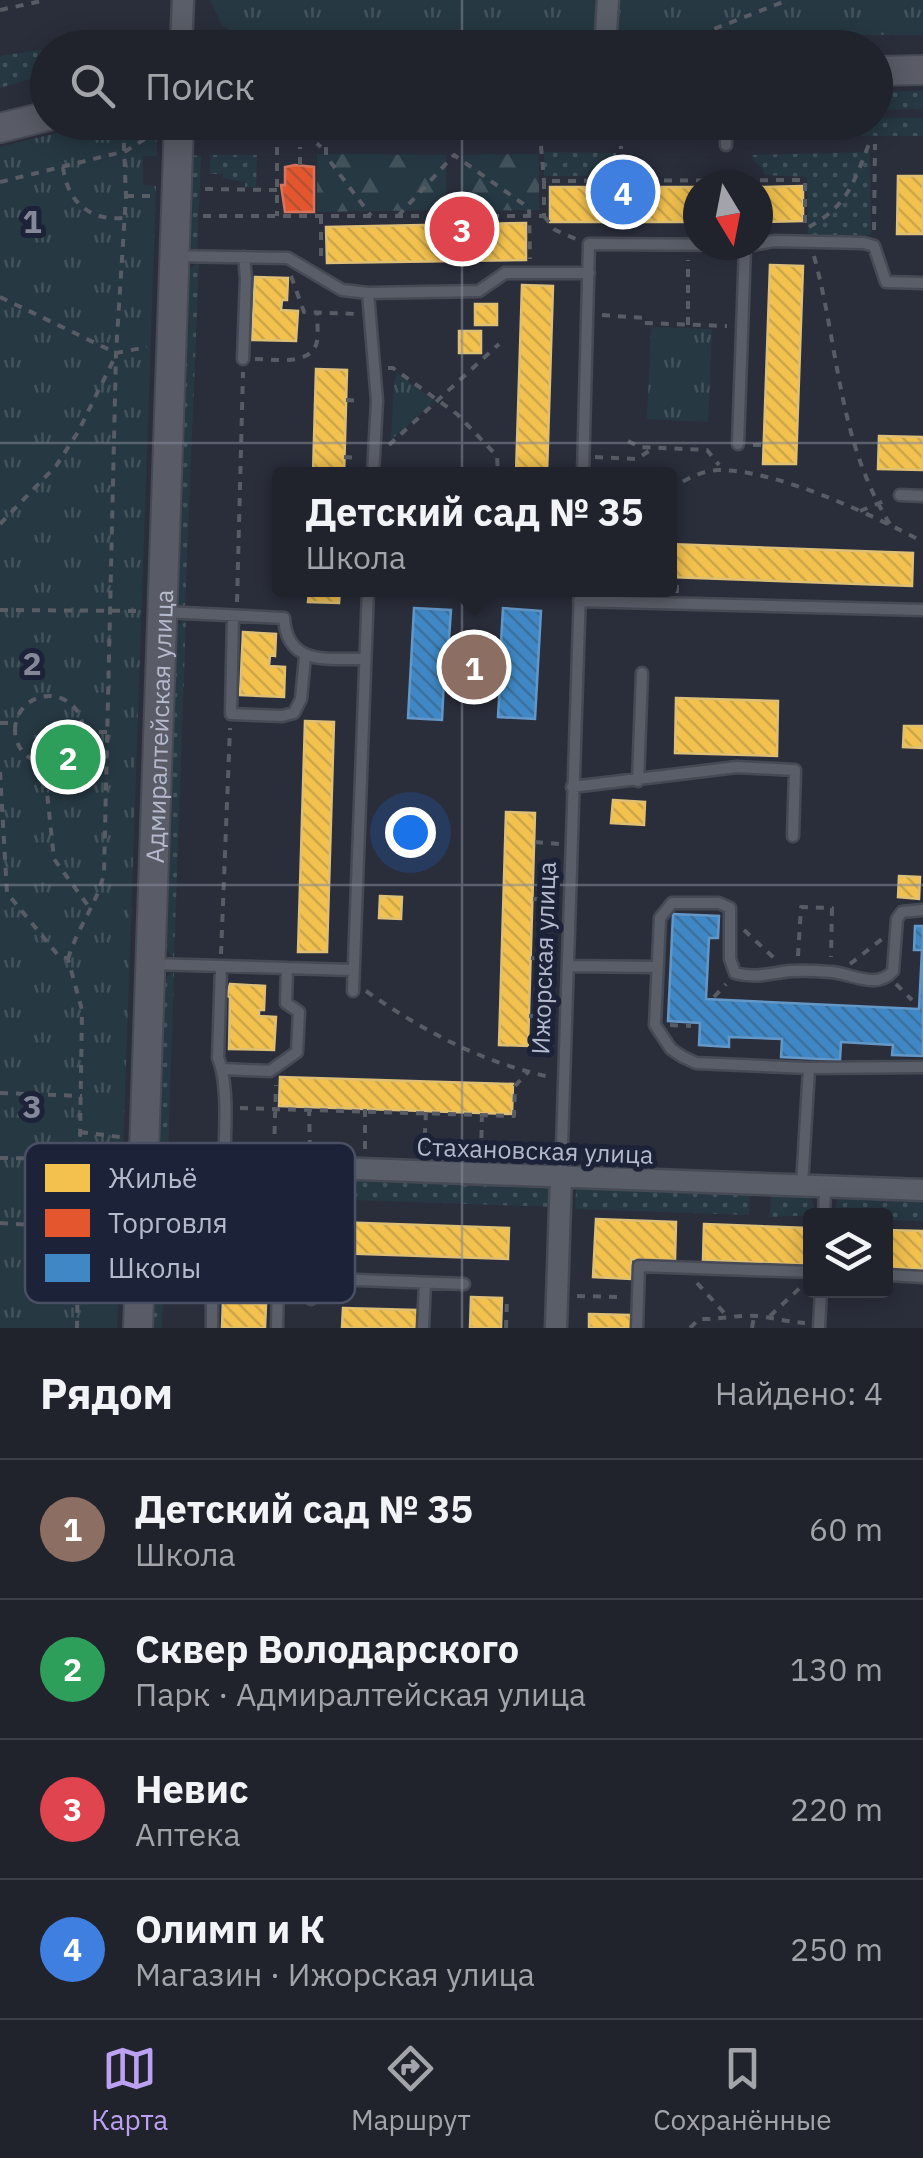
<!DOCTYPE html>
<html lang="ru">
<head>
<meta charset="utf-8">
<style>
  :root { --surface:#20222c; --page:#2d2f38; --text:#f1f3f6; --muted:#a2a4a9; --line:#3d3f48; --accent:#bca0f2 }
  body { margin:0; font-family:"IBM Plex Sans",sans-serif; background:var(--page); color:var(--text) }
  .controls { position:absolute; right:30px; bottom:30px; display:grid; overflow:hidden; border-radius:10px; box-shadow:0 5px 25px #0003 }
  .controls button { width:90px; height:90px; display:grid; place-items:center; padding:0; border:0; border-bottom:2px solid var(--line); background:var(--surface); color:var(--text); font:50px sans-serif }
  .compass { position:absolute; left:683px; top:170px; width:90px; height:90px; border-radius:50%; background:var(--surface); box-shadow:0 5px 25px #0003; rotate:170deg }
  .you { position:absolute; left:410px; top:832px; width:35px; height:35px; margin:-25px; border:8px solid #fff; border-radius:50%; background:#1a73e8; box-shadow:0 0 0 15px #1a73e833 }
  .badge { display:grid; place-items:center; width:65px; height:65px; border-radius:50%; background:var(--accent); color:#fff; font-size:32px; font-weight:700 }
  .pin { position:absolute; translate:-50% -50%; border:5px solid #fff; box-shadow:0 2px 10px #0006 }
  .popup { position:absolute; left:272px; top:467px; width:405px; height:130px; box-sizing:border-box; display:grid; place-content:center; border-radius:10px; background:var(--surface); filter:drop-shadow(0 2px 8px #0005); font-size:32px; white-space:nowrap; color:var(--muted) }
  .popup b { font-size:38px; color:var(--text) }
  .popup::after { content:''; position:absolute; left:50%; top:100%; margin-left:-20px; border:20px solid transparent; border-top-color:var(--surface) }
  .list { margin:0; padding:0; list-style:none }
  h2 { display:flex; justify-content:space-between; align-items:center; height:130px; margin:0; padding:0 40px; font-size:42px }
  h2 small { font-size:32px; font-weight:400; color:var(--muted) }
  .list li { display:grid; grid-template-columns:65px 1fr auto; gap:30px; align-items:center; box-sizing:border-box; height:140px; padding:0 40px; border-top:2px solid var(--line) }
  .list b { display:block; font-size:38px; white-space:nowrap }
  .list p { margin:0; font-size:32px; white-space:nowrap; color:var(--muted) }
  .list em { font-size:32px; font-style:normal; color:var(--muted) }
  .icon { flex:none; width:55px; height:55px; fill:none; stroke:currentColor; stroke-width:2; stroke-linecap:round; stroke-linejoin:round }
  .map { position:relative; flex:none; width:923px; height:1328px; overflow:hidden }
  .search { position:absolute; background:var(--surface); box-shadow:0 5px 25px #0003; left:30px; right:30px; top:30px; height:110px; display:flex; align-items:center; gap:25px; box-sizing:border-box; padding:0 35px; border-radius:55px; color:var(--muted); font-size:38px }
  .sheet { height:690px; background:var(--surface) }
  nav { display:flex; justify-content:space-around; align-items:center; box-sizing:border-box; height:140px; border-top:2px solid var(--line); background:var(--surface); font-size:28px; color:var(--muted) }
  nav a { display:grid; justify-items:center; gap:5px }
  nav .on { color:var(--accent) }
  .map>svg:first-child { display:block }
</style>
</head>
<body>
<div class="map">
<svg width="923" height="1328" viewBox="0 0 923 1328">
  <defs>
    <pattern id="grass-dots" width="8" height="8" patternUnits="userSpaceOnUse" patternTransform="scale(2.5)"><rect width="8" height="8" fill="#263842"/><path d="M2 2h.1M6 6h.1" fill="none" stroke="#43535c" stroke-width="1.8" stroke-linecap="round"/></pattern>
    <pattern id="forest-firs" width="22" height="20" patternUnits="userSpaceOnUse" patternTransform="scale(2.5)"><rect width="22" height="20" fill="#263842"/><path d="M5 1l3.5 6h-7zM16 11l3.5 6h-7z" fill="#43535c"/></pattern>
    <pattern id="park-tufts" width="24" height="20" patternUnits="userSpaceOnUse" patternTransform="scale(2.5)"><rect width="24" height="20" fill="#263842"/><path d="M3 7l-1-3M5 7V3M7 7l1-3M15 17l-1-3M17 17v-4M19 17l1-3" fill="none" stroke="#43535c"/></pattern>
    <pattern id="homes-back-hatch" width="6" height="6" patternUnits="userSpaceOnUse" patternTransform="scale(2.5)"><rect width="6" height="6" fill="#f2c14e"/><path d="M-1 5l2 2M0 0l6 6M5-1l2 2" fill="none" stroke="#cca64b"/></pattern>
    <pattern id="shops-back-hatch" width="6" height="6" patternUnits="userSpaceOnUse" patternTransform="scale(2.5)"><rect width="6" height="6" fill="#e4572e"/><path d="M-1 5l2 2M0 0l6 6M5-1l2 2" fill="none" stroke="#b84f32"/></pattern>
    <pattern id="schools-back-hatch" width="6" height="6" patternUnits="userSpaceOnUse" patternTransform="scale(2.5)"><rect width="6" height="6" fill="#3f88c5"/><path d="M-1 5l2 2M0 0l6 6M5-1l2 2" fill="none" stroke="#3c709c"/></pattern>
  </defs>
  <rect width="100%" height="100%" fill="#2a2e3b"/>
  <path fill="url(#grass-dots)" d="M47,49V74L0,88V56Z
    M876,91H923V109L876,110Z
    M876,118H923V136L734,135V123L876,122Z
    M300,123V122L376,123C343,144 333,146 300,123Z
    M462,123H716V137L462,138Z
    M544,152L616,153V176H544Z
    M870,152L871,235L808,236L807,177L764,175V170L753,160L752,155Z
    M191,155L201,156L197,251L189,245Z
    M210,155H257L256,187H245V182L223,178V174H210Z
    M199,262L185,608L179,607L177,600L187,270Z
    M186,618L174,958L165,949L176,626Z
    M174,972L168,1156L160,1152L158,1146L164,981L169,974Z
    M279,1173L546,1183L554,1195L555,1207L272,1197V1183Z
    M583,1188L750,1194L749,1215L575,1209L576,1189Z
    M771,1195L810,1196L817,1215L770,1217Z
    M839,1197L923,1200V1221L886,1220V1216H832Z
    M155,1260H164L162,1328H153Z"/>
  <path fill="url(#forest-firs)" d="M317,154L446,155V210L317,212Z
    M539,154V210L460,211L461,155Z"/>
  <path fill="url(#park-tufts)" d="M210,0H600L597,36L243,39L222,25Z
    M614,0H923V35H616Z
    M97,123H156L157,156H143V185L156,186L117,1328H0V147Z
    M651,327L712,329L708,422L647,419Z
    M397,373L435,401L391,440L394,382Z"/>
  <path fill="url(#homes-back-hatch)" stroke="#dfbf74" stroke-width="2.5" d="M898,176H923V234H897Z
    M803,186V221L758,222V187Z
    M550,187H698V222H550Z
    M526,223V260L327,263L326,227Z
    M770,265L803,266L796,464H763Z
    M255,277L288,278L287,300H282L281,310L298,311L296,341L252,340Z
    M522,285L553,286L547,474H516Z
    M475,304H497V325H475Z
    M459,331H481V353H459Z
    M316,369L347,370L344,474H313Z
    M879,436L923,437V470L878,469Z
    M669,544L913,553L912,586L669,577Z
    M309,590H340L339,603L308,602Z
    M243,632L276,634L275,656L270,655L269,666L285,667L284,697L240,695Z
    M676,698L778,701L777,756L675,753Z
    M305,721L334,722L327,952H298Z
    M904,726H923V748L903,747Z
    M613,800L645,802L644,825L611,823Z
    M506,812L535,813L528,1046L499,1045Z
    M899,876L920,877L919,899L898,897Z
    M380,896L402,897L401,919L379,918Z
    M230,984L265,986L264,1010H259V1016L276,1017L274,1050L229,1049L230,997L227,996Z
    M280,1077L513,1084L512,1114L279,1106Z
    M596,1219L676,1222L675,1260L631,1259V1279L593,1277Z
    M276,1220L509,1228L508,1259L275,1251Z
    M704,1224L808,1228L807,1265L703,1260Z
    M886,1230L923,1231V1269L886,1268Z
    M224,1270L257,1271L256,1294H250L249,1304H266L265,1328H222Z
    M471,1297L502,1298L501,1328H470Z
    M343,1308L417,1310V1328H342Z
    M589,1314L631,1315L630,1328H589Z"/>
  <path fill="url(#shops-back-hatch)" stroke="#d6745d" stroke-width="2.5" d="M295,165L314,167V212H285L281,185H285V167Z"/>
  <path fill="url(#schools-back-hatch)" stroke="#6297c7" stroke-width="2.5" d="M414,608L451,610L449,639L501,642L503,608L541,611L535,719L498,717L500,682L444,679L442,720L408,718Z
    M673,914L719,916L718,938H709L706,999L919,1009L922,950H914L915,926H923V1056L892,1055L893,1045L841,1042L840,1060L781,1057L782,1039L729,1037V1047L699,1045L700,1023L668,1021Z"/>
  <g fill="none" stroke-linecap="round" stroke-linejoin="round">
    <defs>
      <path id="lane" d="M726,145V122
        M758,244L774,241L864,243L874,246L886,282L923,283
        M174,256L288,258L342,290L368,293L479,291L505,273H589
        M368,293L377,401L373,474
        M243,359L246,278L244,257
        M738,444L745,247
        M583,474L589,244L754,245
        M900,495L923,496
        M579,601L923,610
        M164,612L284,618C287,667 329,658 365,659
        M233,616L231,714L282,716L294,713L301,699L305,657
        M638,781L642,673
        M572,787L737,767L795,770L793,836
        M923,910L902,912L897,919L893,971C877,990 852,974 832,972C819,971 804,970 791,971C771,973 756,979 735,973L730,959V908L719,903H672L660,918L655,1025L671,1049L683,1057L696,1063L809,1068L923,1067
        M151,964L353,970
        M568,966L657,967
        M221,967L218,1058C229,1084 225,1135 224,1163
        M353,991L368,590
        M223,1069L270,1071L297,1052L299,1012L286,1003L287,968
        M267,1164L265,1269L278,1277L464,1284
        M561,1176L580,590
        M802,1185L809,1068
        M824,1216L825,1187
        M886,1275L923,1277
        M311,1299L312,1279
        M212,1328V1252L265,1254
        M277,1328L278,1277
        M423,1328L425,1283
        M637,1328L639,1266L810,1272
        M819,1328L821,1290"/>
      <path id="street" d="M181,48L183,0
        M605,48L608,0
        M144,1161L923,1190
        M556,1328L561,1176"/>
      <g id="secondary">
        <path d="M876,71L923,70"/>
        <path d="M0,128L48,116"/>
        <path id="s1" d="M138,1328L179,122"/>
      </g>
    </defs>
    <use href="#lane" stroke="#464a54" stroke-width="15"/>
    <use href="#street" stroke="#464a54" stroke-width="25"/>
    <use href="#secondary" stroke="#464a54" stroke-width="32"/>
    <path stroke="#585c65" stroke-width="4" stroke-dasharray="8 8" stroke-linecap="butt" d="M0,10L46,0
      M702,39L714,29L788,0
      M293,122L321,147
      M541,146L544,181
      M277,147V216
      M326,147V156L371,216
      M300,165V147
      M63,167C67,201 89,221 123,218
      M621,181V146
      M0,182L126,151L156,132
      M205,189L277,190
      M126,196H156
      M203,216H544V181L805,180V229
      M321,216V261
      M398,216L454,155L529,208L530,259
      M544,216L555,230L576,239
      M809,227C848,205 853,184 869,144
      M874,230L875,144
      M814,256C840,352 837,439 891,526
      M291,276L304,312L357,314
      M0,297L116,353L147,347
      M602,315L644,318V323L727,326
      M688,325V260
      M255,359C272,359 308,366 316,345C319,337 317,321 317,312
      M388,368H393L457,414L497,456L498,474
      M346,400L362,401
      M628,441L639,447L707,450L719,465
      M389,445L499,344
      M753,445H764
      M344,457L360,458
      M595,457L637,459L652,449
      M669,489C684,481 701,470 719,470C777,470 871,514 923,542
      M860,511L887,500
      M0,524L56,466L78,432L115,357
      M677,593V577
      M237,602L243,372
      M0,610L142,611
      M15 730a34 34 0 1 1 68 0a34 34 0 1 1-68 0Z
      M0,723H15
      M83,732H107
      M44,764L54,859L89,907
      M0,772L7,893L58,955L68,959L82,1010L77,1328
      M535,842L560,844
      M533,899L558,900
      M744,930L774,958
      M221,954L230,728
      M798,956L801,907L832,908L831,957
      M531,958L556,959
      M68,959C77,928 98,902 104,873L116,353L126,196L123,122
      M850,964L882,939
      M896,984L912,1000
      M366,991C423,1031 481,1062 550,1077
      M714,997L726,984
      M529,1016L554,1017
      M670,1025L691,1026
      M0,1093L82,1096
      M240,1108L514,1116L515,1086L528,1072
      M309,1108L310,1148
      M365,1109V1150
      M80,1132L120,1137
      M274,1150L276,1085
      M424,1152L426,1111
      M481,1154L482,1113
      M0,1158L80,1159
      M0,1223L120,1231
      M169,1245L199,1246
      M697,1283L727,1316
      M577,1296L622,1297
      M770,1316L803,1285
      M506,1328L507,1298
      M690,1328L699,1319C721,1320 742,1313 765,1317C778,1319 790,1322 805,1323
      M752,1328L754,1317"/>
    <use href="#lane" stroke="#5a5e68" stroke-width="10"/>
    <use href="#street" stroke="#5a5e68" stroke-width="20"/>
    <use href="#secondary" stroke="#595b66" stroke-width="28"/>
  </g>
  <path fill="none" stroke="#848899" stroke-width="2.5" stroke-opacity="0.55" d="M462,0V48M462,122V1328M0,443H923M0,885H923"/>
  <g text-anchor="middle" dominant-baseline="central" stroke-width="10" stroke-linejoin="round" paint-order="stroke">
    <g font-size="25" fill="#b4b9cc" stroke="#1c2237">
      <text stroke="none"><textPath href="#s1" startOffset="602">Адмиралтейская улица</textPath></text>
      <text transform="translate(543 958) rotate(-88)">Ижорская улица</text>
      <text transform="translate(535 1150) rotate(2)">Стахановская улица</text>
    </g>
  </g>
  <rect x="25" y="1143" width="330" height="160" rx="15" fill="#1c2237" stroke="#4a4f64" stroke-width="2.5"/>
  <rect x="45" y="1164" width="45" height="28" fill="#f2c14e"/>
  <rect x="45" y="1209" width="45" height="28" fill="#e4572e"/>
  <rect x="45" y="1254" width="45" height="28" fill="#3f88c5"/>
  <g font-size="28" fill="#b4b9cc">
    <text x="108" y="1188">Жильё</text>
    <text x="108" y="1233">Торговля</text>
    <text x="108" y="1278">Школы</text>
  </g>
  <g font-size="32" text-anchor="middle" font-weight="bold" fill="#848899" stroke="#1c2237" stroke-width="10" stroke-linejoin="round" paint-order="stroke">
    <text x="32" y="233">1</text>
    <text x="32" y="675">2</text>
    <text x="32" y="1118">3</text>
  </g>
</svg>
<div class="controls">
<button><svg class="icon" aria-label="layers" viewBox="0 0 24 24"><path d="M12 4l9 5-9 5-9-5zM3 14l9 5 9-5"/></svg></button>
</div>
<svg class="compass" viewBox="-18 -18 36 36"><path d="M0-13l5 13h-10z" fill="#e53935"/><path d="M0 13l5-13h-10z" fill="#a2a4a9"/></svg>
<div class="you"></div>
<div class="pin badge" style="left:474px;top:667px;background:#8d6e63">1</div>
<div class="popup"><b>Детский сад № 35</b>Школа</div>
<div class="pin badge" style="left:68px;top:757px;background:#2e9e5b">2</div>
<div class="pin badge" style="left:462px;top:229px;background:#e0444e">3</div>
<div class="pin badge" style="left:623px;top:192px;background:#3f7fe0">4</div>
<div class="search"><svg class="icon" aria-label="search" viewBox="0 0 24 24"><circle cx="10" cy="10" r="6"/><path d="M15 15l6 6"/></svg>Поиск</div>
</div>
<section class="sheet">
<h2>Рядом<small>Найдено: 4</small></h2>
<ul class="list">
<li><span class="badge" style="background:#8d6e63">1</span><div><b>Детский сад № 35</b><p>Школа</p></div><em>60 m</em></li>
<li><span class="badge" style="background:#2e9e5b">2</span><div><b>Сквер Володарского</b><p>Парк · Адмиралтейская улица</p></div><em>130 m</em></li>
<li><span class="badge" style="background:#e0444e">3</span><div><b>Невис</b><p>Аптека</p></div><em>220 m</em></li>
<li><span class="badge" style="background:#3f7fe0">4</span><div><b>Олимп и К</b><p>Магазин · Ижорская улица</p></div><em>250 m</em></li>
</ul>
</section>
<nav>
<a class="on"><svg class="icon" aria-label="map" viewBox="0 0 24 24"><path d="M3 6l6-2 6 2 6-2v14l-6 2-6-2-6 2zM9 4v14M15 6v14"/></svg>Карта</a>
<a><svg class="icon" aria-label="directions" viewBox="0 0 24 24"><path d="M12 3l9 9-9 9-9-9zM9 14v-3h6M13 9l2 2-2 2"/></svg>Маршрут</a>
<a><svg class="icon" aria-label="saved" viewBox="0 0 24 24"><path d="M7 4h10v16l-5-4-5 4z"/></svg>Сохранённые</a>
</nav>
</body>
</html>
